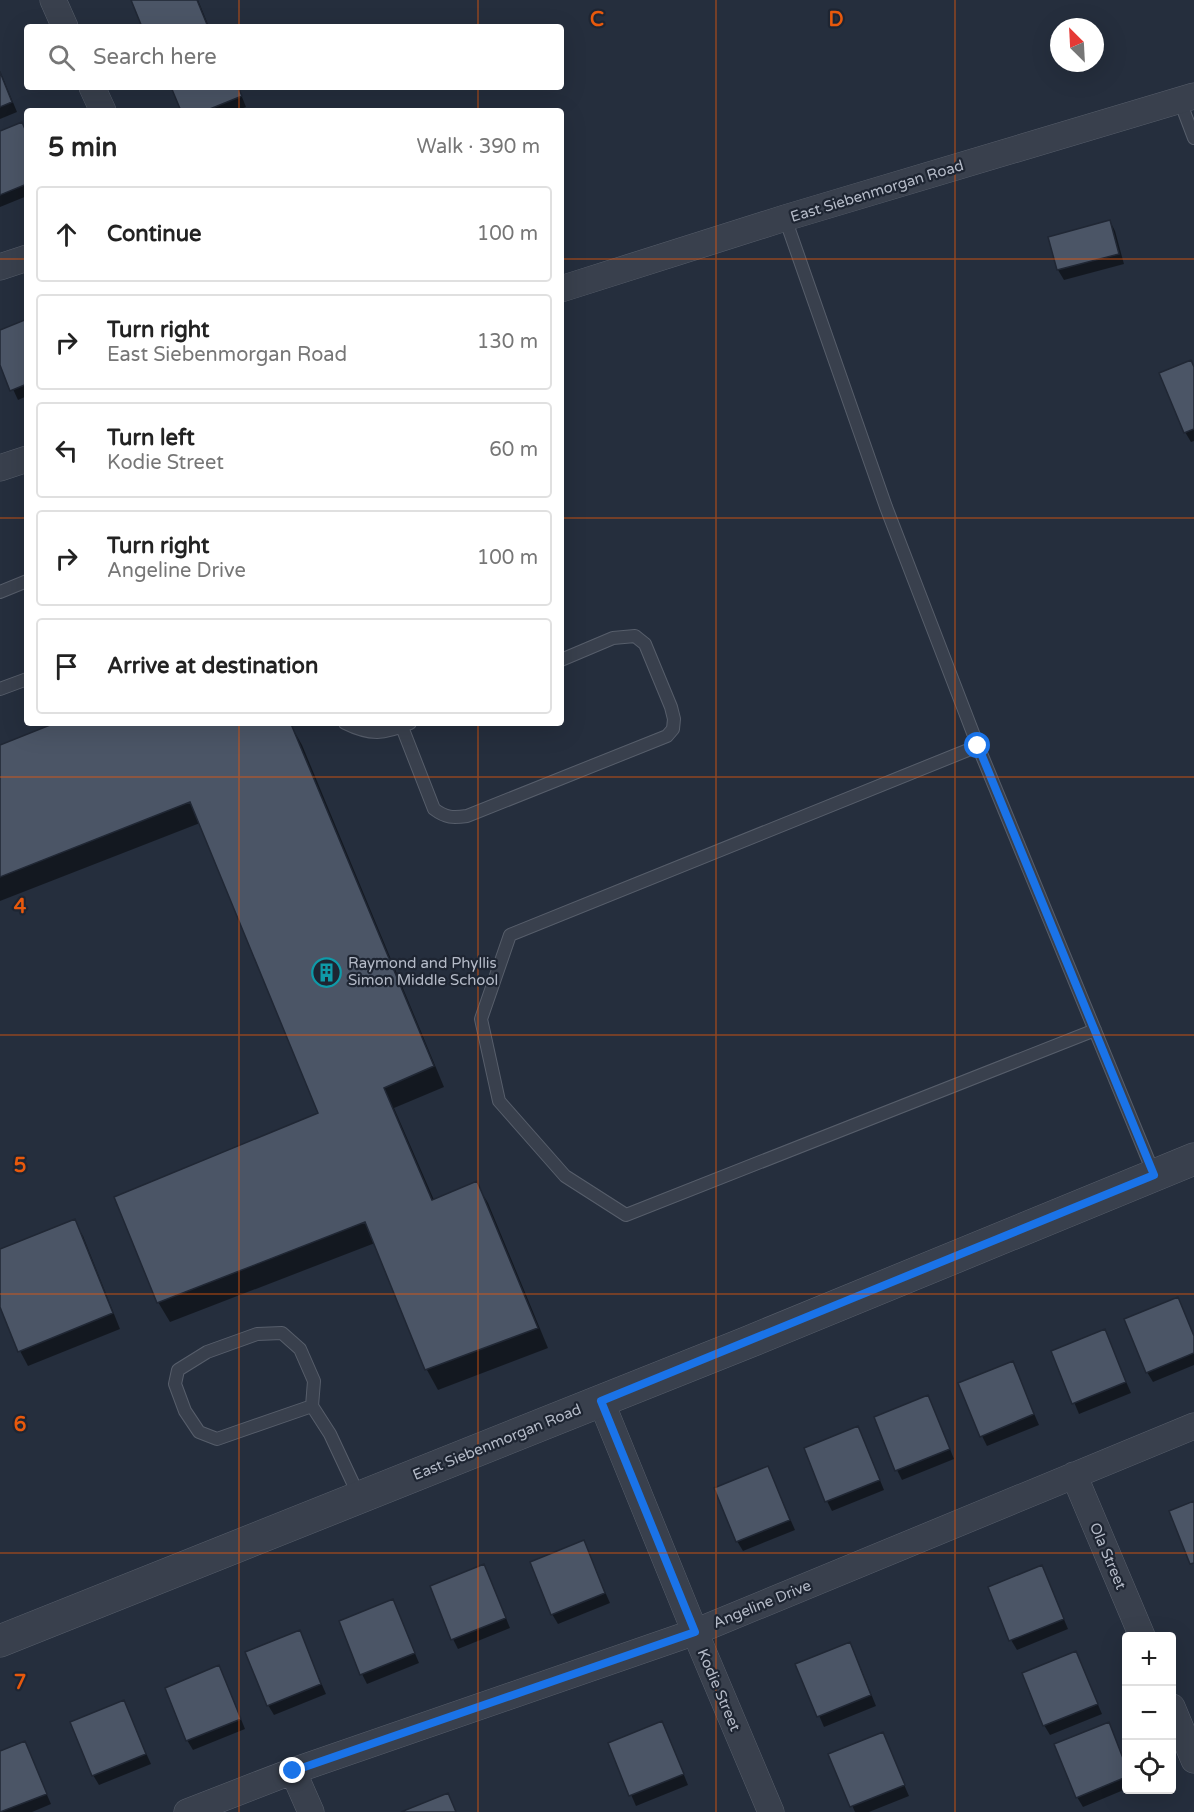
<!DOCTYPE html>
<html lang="en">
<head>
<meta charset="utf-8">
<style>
  :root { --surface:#fff; --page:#f6f6f6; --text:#222; --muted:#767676; --line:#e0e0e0 }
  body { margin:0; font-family:"Varela Round",sans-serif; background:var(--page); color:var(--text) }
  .controls { position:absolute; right:18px; bottom:18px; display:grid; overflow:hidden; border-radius:6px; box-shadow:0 6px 24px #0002 }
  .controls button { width:54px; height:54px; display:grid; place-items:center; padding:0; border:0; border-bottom:2px solid var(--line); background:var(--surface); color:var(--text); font:30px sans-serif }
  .compass { position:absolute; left:1050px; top:18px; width:54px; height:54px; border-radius:50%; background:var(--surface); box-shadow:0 6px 24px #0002; rotate:336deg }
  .stop { position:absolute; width:18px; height:18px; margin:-14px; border:4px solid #1a73e8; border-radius:50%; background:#fff }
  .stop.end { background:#1a73e8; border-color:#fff; box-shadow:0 2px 6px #0008 }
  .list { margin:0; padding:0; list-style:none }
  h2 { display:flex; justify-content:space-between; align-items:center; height:78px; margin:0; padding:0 24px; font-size:26px }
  h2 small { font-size:20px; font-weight:400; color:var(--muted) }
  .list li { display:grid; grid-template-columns:39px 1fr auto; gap:18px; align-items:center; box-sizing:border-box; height:96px; margin:0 12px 12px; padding:0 12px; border:2px solid var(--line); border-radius:6px }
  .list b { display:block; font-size:22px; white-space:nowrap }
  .list p { margin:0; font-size:20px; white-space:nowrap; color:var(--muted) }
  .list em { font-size:20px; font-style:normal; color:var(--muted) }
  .icon { flex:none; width:33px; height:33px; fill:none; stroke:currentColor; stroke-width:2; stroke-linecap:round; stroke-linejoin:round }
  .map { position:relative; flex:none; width:1194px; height:1812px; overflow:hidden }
  .search { position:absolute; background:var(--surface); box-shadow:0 6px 24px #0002; left:24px; top:24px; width:540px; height:66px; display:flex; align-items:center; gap:15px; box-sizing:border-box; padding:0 21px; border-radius:6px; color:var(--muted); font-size:22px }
  .panel { position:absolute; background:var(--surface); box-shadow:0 6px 24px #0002; left:24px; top:108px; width:540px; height:618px; border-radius:6px }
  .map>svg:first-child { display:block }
</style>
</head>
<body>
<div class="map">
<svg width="1194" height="1812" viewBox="0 0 1194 1812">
  <rect width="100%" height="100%" fill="#252e3d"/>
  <path fill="#0007" d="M132,0H198L209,27H143Z
    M0,71L17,112L0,119Z
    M173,87H238L246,107L235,111H182Z
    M22,124L27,133V196L0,207V132Z
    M1110,221L1115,231L1124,264L1064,280L1058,270L1050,238Z
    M27,321V396L18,400L0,361V332Z
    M1194,368V441L1191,442L1185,432Z
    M59,723L290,724L302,745L444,1087L394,1108L434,1200L476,1183L488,1203L548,1348L438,1390L427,1370L375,1243L170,1322L158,1302L320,1113L200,823L0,901V747Z
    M74,1221L83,1236L120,1329L28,1366L20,1351L0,1303V1251Z
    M1178,1299L1194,1336V1365L1153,1382L1147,1372Z
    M1104,1331L1131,1393L1079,1414L1053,1352Z
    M1012,1363L1039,1425L987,1446L982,1436Z
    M933,1407L954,1459L902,1480L897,1470Z
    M863,1438L884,1490L832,1511L827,1501Z
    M768,1468L795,1530L743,1551L737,1541Z
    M583,1542L610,1603L558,1624L552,1614Z
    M1042,1567L1068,1629L1017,1650L1011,1640Z
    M489,1576L510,1628L458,1649L453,1639Z
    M393,1601L419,1663L367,1684L362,1674Z
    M299,1632L326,1694L274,1715L268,1705Z
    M1076,1653L1102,1714L1050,1735L1044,1725Z
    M855,1654L876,1706L824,1727L797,1665Z
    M224,1677L245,1729L193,1750L187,1740Z
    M123,1702L151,1764L99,1785L93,1775Z
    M1108,1724L1126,1765V1789L1083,1807L1077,1797Z
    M667,1733L688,1785L636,1806L609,1744Z
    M882,1734L909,1796L869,1812H855L830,1755Z
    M24,1742L51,1804L32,1812H0V1753Z"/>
  <path fill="#4b5566" stroke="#202734" stroke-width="1.5" d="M131,0H197L208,27H142Z
    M0,72L12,102L0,107Z
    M171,87H238L242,96L205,111H181Z
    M22,122L27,134V184L0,195V131Z
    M1110,220L1119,254L1057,270L1048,237Z
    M27,319V384L10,391L0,365V330Z
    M1191,360L1194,367V429L1184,433L1159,373Z
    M55,723L291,724L434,1066L384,1088L432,1200L477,1181L538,1328L425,1370L365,1222L157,1303L114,1197L318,1113L190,802L0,877V745Z
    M75,1219L113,1313L18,1352L0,1307V1249Z
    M1178,1297L1194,1336V1353L1146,1373L1124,1319Z
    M1105,1329L1126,1382L1072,1404L1051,1351Z
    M1013,1361L1034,1414L980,1437L958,1383Z
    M928,1395L950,1449L895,1471L874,1417Z
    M858,1426L880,1480L825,1502L804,1448Z
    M768,1466L790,1520L736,1542L714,1488Z
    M1194,1501V1563L1190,1564L1169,1511Z
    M584,1540L605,1593L551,1615L530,1562Z
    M484,1564L506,1618L451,1640L430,1586Z
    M1042,1565L1064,1619L1009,1641L988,1587Z
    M393,1599L415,1653L360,1675L339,1621Z
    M300,1630L321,1684L267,1706L245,1652Z
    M850,1642L871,1695L817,1717L795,1664Z
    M1076,1651L1098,1704L1043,1726L1022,1673Z
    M219,1665L241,1719L186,1741L165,1688Z
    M124,1700L146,1754L92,1776L70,1722Z
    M662,1721L684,1774L629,1796L608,1743Z
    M1109,1722L1126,1766V1777L1076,1798L1054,1744Z
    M883,1732L905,1785L850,1807L828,1754Z
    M25,1741L47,1794L0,1812V1751Z
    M448,1793L456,1812H401Z"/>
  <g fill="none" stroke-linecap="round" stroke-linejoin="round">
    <defs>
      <path id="service" d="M1180,101L1194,138
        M785,218L886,507L978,746L1154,1174
        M0,592L27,581
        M0,689L27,679
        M345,723C371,736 384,734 410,723
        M402,727L434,809C446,818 453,818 467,816L667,736L673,729L674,719L671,707L645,644L635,636L613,638L561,660
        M978,746L510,935L481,1019L499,1101L565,1176L626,1215L1095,1030
        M312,1406L217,1439L199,1432L185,1411L175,1384L178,1370L207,1352L257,1334L282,1333L300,1349L314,1381L312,1406L330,1434L359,1496"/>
      <path id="minor" d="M53,0L65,27
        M92,87L103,111
        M0,267L27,258
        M561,289L785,218L1194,96
        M0,468L27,459
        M601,1401L695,1632L771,1812
        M1074,1475L1142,1636
        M1172,1707L1194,1760
        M293,1771L311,1812
        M187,1812L293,1771L695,1632L1194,1426"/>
      <path id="tertiary" d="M0,1641L746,1343L1194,1159"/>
    </defs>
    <use href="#service" stroke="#575e6b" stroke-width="14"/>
    <use href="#minor" stroke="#575e6b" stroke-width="27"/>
    <use href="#tertiary" stroke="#575e6b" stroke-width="33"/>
    <use href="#service" stroke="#39404d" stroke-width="12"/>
    <use href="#minor" stroke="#39404d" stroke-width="26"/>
    <use href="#tertiary" stroke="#39404d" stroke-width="32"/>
  </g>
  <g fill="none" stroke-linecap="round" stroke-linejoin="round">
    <path stroke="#1a73e8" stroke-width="8" d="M293,1771L695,1632L601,1401L1154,1175L978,746"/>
  </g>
  <path fill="none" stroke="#e8590c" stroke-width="1.5" stroke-opacity="0.55" d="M239,0V27M478,0V27M716,0V1812M955,0V1812M239,87V111M478,87V111M0,259H27M561,259H1194M0,518H27M561,518H1194M239,723V1812M478,723V1812M0,777H1194M0,1035H1194M0,1294H1194M0,1553H1194"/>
  <defs>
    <symbol id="building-ring" viewBox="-11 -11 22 22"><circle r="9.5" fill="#1e2532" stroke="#0f9aa8" stroke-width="1.5"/><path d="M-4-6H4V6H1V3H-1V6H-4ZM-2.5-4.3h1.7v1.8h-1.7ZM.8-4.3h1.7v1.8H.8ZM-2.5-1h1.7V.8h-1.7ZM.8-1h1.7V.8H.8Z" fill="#0f9aa8"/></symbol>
  </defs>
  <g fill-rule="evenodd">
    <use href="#building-ring" x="310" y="956" width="33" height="33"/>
  </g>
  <g text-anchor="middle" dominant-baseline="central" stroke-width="4.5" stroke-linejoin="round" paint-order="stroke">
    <g font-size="15" fill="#b5bbc8" stroke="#1e2532">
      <text transform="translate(877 191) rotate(-17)">East Siebenmorgan Road</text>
      <text transform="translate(497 1442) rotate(-22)">East Siebenmorgan Road</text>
      <text transform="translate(1108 1556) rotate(67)">Ola Street</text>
      <text transform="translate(762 1604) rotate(-22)">Angeline Drive</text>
      <text transform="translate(719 1690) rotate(67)">Kodie Street</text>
    </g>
    <g font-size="15" fill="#b5bbc8" stroke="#1e2532" text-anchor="start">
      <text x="348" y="963">Raymond and Phyllis<tspan x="348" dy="17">Simon Middle School</tspan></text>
    </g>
  </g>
  <g font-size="20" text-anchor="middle" font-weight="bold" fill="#e8590c" stroke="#1e2532" stroke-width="4.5" stroke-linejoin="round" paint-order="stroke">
    <text x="597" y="26">C</text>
    <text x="836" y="26">D</text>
    <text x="20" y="913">4</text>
    <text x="20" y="1172">5</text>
    <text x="20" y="1431">6</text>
    <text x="20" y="1689">7</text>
  </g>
</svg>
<div class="controls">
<button>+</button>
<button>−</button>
<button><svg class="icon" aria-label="locate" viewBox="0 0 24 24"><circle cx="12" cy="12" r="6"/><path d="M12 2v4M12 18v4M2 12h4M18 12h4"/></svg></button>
</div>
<svg class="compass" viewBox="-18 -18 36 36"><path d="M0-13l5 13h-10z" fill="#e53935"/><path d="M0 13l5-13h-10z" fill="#767676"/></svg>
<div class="stop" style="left:978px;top:746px"></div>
<div class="stop end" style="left:293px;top:1771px"></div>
<div class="search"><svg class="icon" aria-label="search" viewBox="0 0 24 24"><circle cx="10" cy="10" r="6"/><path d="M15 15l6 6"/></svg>Search here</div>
<section class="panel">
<h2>5 min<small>Walk · 390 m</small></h2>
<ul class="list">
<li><svg class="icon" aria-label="ahead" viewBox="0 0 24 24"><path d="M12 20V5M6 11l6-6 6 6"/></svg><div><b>Continue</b></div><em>100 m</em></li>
<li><svg class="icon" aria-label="right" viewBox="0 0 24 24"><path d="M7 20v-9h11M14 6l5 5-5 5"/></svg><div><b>Turn right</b><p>East Siebenmorgan Road</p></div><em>130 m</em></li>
<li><svg class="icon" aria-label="left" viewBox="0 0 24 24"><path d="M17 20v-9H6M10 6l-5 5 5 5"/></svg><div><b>Turn left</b><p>Kodie Street</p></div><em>60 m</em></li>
<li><svg class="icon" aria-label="right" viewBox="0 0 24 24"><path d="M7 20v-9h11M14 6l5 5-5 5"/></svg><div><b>Turn right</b><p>Angeline Drive</p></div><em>100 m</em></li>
<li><svg class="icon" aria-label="arrive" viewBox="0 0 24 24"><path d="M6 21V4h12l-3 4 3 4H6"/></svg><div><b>Arrive at destination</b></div></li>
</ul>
</section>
</div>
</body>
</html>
